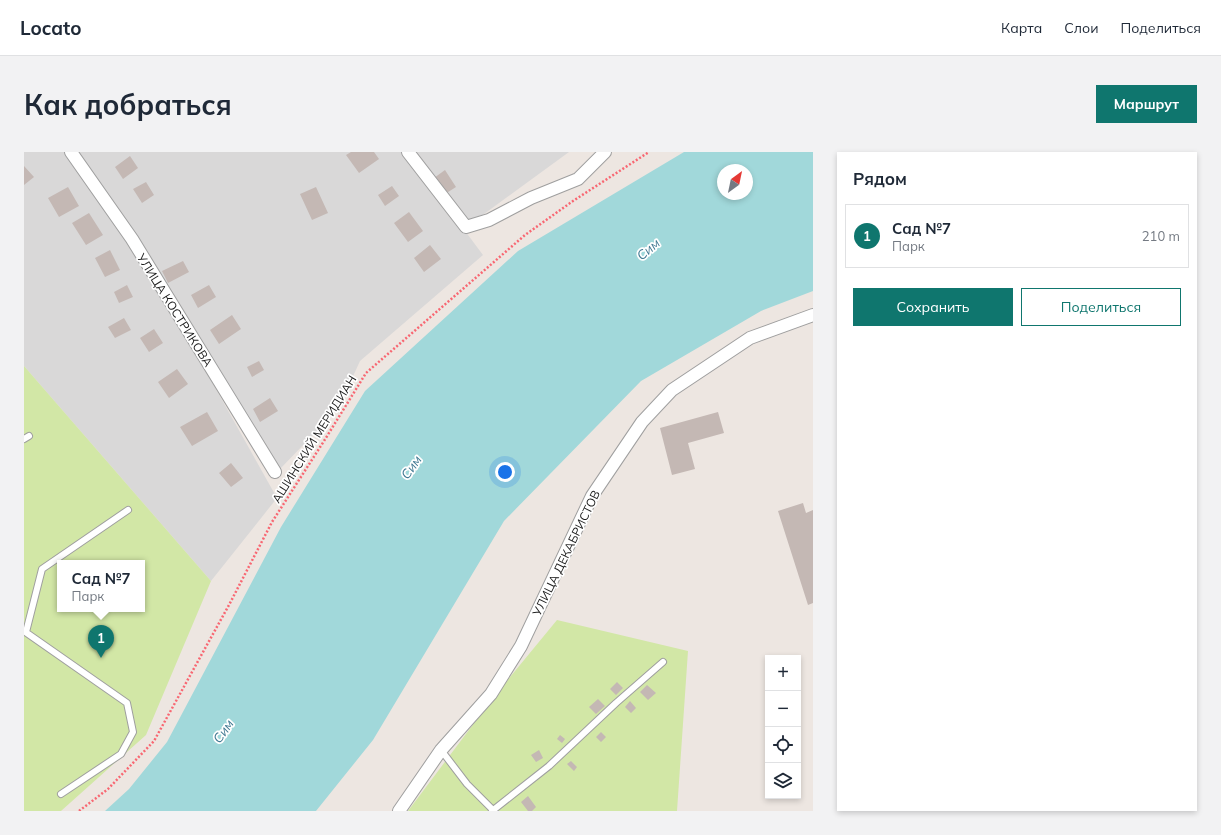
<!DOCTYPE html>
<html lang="ru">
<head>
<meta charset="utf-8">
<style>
  :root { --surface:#fff; --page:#f2f2f3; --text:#1f2937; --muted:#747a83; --line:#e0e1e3; --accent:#0f766e }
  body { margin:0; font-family:Mulish,sans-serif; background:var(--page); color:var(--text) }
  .controls { position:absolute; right:12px; bottom:12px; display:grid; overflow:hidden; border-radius:0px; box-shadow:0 2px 6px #0003 }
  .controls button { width:36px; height:36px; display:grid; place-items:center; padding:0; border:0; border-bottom:1px solid var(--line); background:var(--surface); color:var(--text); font:20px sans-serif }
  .compass { position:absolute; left:693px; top:12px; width:36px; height:36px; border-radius:50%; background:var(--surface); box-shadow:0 2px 6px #0003; rotate:33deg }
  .you { position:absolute; left:481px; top:320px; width:14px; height:14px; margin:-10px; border:3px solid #fff; border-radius:50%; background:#1a73e8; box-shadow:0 0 0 6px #1a73e833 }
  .badge { display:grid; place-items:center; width:26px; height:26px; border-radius:50%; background:var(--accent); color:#fff; font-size:13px; font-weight:700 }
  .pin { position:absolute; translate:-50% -33px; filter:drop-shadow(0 1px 2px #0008) }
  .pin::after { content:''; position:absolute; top:21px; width:14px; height:12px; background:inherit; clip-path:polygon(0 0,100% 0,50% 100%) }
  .popup { position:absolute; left:33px; top:408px; width:88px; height:52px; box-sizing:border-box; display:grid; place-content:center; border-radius:0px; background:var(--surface); filter:drop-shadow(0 1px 3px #0005); font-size:13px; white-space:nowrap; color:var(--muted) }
  .popup b { font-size:15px; color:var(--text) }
  .popup::after { content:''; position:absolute; left:50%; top:100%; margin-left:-8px; border:8px solid transparent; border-top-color:var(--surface) }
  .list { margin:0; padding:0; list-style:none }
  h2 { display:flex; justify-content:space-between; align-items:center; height:52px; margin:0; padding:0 16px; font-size:17px }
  h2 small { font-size:13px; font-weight:400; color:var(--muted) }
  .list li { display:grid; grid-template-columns:26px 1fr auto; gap:12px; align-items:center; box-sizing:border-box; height:64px; margin:0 8px 8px; padding:0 8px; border:1px solid var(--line); border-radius:0px }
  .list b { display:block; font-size:15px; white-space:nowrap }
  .list p { margin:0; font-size:13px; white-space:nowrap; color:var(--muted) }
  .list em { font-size:13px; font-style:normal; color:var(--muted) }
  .actions { display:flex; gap:8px; padding:12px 16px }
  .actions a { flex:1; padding:9px 0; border:1px solid var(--accent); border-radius:0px; text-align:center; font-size:14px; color:var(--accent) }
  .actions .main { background:var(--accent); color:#fff }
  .icon { flex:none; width:22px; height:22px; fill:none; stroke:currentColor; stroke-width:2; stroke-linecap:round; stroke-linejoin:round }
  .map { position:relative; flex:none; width:789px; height:659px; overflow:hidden; border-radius:0px }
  header { display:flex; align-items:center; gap:24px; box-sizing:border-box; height:56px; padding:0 20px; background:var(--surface); border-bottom:1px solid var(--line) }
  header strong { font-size:19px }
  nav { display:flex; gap:22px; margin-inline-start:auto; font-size:14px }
  .intro { display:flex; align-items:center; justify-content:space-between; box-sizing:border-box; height:96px; padding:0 24px }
  h1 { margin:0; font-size:28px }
  .button { padding:10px 18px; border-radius:0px; background:var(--accent); color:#fff; font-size:14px; font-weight:700 }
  main { display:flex; gap:24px; padding:0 24px }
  aside { flex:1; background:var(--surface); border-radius:0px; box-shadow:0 2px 6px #0003 }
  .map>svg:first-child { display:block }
</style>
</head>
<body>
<header>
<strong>Locato</strong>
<nav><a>Карта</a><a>Слои</a><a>Поделиться</a></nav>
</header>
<div class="intro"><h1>Как добраться</h1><a class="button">Маршрут</a></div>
<main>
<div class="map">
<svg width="789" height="659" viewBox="0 0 789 659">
  <rect width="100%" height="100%" fill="#ede6e1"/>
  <path fill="#d9d8d8" d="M0,0H382L459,103L336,209L314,257L255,318L110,91L253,346L187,429L0,214Z
    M387,0H545L460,62L445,70Z"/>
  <path fill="#d2e7a6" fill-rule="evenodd" d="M0,214L187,429L122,583L37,659H0ZM36,411H118V457H36Z
    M533,468L664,499L653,659H384L472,542Z"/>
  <path fill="#a1d8da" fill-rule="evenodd" d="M660,0H789V139L737,159L617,229L480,369L349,588L292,659H81L105,637L143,590L257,375L341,239L494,99ZM699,18H723V42H699Z"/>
  <path fill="#c4b8b4" d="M327,0H350L355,7L335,21L322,3Z
    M106,4L114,16L99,27L91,15Z
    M0,14L10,25L0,33Z
    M421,18L432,35L421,42L410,26Z
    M122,30L130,43L118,51L109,37Z
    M368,34L375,44L361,54L354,43Z
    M44,35L55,54L35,65L24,46Z
    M292,35L304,61L288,68L276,42Z
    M385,60L399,79L384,90L370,71Z
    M65,61L79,83L62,93L48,71Z
    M406,93L417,107L400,120L390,106Z
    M86,98L96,118L81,125L71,106Z
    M159,109L165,120L144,131L138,119Z
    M103,133L109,145L95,151L90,140Z
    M185,133L192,145L174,156L167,143Z
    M208,163L217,177L195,192L186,178Z
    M100,166L107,178L91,186L84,175Z
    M130,177L139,191L125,200L116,186Z
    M235,209L240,218L228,225L223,215Z
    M153,217L164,232L145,246L134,230Z
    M246,246L254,259L236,270L229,257Z
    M183,260L194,279L168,294L156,275Z
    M694,260L700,281L664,291L671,317L648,323L636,276Z
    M207,311L219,326L207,335L195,321Z
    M779,351L782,361L789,358V451L784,453L754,359Z
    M593,530L599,536L592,543L586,537Z
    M623,533L632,541L624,548L616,540Z
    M574,547L581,554L572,562L565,555Z
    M606,549L612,556L607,561L601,555Z
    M577,580L582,585L577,590L572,585Z
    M536,583L541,587L538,591L533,587Z
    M515,598L519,606L512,610L507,603Z
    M547,609L553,615L550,619L543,612Z
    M504,644L512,655L508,659H504L497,650Z"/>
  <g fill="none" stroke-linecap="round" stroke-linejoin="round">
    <defs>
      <path id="lane" d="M0,287L5,284
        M0,479L103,551L109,580L97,602L37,642
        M2,480L18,417L104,358
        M417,598L443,632L469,658
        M468,659L525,614L592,551L639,510"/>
      <path id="street" d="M47,0L108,87L251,320
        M384,0L442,75L465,68L507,46L554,27L581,0
        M375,659L417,598L467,542L497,494L568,344L618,270L648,238L726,186L789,163"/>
    </defs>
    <use href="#lane" stroke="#9f9f9f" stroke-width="8"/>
    <use href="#street" stroke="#9f9f9f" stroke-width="14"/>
    <path stroke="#f86772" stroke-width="2.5" stroke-dasharray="2 2" stroke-linecap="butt" d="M55,659L84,637L130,589L205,453L248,370L300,289L342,221L501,83L549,49L625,0"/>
    <use href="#lane" stroke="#fff" stroke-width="6"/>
    <use href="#street" stroke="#fff" stroke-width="12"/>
  </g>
  <g text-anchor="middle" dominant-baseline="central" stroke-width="3.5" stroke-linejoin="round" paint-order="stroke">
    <g font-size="12" fill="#1b1b1b" stroke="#fff">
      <text transform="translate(151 158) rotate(58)">УЛИЦА КОСТРИКОВА</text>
      <text transform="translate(290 287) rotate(-58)">АШИНСКИЙ МЕРИДИАН</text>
      <text transform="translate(542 401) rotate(-64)">УЛИЦА ДЕКАБРИСТОВ</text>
    </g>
    <g font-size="13" font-style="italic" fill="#417992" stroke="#fff">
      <text transform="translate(624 97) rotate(-40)">Сим</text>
      <text transform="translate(387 315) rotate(-55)">Сим</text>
      <text transform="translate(199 579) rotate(-55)">Сим</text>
    </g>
  </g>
</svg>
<div class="controls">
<button>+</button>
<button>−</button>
<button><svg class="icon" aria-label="locate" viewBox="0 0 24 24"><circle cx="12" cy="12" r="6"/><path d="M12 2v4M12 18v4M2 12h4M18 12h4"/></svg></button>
<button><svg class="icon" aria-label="layers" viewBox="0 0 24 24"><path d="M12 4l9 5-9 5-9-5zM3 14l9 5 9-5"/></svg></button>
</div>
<svg class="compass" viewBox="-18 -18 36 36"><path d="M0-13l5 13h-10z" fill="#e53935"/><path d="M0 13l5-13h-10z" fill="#747a83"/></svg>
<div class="you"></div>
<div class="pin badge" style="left:77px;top:506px">1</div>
<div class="popup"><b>Сад №7</b>Парк</div>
</div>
<aside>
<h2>Рядом<small></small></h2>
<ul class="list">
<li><span class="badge">1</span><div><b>Сад №7</b><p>Парк</p></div><em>210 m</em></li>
</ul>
<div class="actions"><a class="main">Сохранить</a><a>Поделиться</a></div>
</aside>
</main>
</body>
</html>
